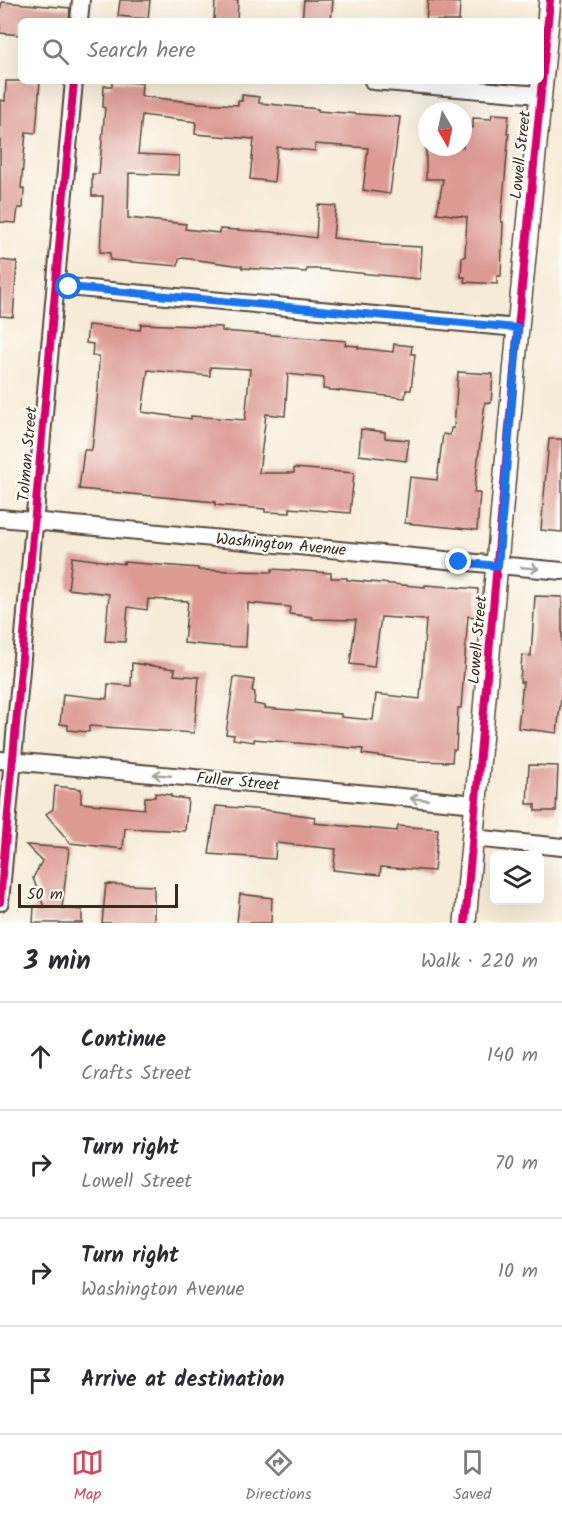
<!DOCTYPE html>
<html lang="en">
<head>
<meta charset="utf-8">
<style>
  :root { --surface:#fff; --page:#f2f2f3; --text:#2b2b33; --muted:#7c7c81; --line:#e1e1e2; --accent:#d1495b }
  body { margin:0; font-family:Kalam,sans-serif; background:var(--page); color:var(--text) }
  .controls { position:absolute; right:18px; bottom:18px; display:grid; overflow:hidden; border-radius:9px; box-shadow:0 6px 24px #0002 }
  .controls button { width:54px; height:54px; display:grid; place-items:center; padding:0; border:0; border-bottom:2px solid var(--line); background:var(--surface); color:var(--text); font:30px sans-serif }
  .compass { position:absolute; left:418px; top:102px; width:54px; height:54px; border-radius:50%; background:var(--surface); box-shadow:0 6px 24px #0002; rotate:171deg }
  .scale { position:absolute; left:18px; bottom:15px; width:160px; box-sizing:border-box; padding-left:6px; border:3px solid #3b2a1e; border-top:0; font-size:16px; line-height:21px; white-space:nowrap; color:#3b2a1e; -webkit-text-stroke:4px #fdfcf7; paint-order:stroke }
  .stop { position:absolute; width:18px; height:18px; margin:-14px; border:4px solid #1a73e8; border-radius:50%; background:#fff }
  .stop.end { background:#1a73e8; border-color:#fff; box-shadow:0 2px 6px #0008 }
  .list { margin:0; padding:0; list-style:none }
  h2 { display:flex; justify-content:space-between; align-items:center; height:78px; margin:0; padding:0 24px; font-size:26px }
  h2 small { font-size:20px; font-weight:400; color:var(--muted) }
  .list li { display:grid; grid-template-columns:39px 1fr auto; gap:18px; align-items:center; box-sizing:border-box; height:108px; padding:0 24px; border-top:2px solid var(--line) }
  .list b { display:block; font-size:22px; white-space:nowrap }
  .list p { margin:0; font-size:20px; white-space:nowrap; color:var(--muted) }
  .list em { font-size:20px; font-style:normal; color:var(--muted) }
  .icon { flex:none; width:33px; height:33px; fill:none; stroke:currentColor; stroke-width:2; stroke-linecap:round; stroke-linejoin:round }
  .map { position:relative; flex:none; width:562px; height:923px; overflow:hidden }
  .search { position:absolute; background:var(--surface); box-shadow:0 6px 24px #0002; left:18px; right:18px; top:18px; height:66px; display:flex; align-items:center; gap:15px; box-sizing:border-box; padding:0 21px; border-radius:9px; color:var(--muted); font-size:22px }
  .sheet { height:510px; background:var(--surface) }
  nav { display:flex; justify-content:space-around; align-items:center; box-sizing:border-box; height:84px; border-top:2px solid var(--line); background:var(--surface); font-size:16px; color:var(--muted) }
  nav a { display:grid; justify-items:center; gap:3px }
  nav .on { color:var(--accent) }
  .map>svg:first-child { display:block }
</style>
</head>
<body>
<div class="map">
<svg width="562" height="923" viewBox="0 0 562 923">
  <rect width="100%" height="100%" fill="#fdfcf7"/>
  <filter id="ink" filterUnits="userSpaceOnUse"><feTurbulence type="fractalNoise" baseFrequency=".0167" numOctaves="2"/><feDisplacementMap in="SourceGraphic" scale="12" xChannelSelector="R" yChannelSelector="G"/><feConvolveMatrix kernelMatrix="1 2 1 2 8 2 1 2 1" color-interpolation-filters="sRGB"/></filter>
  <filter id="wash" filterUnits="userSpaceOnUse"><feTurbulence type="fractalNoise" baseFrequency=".008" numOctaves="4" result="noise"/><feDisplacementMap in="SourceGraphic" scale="24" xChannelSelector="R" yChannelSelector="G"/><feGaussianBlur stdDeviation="1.35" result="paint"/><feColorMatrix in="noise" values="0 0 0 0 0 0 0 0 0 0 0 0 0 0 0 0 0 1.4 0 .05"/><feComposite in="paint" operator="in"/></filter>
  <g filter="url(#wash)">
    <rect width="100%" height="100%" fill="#f6ebd7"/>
    <g id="blocks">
      <path fill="#dc9a93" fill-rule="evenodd" d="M120,0H150L148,19L118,16Z
        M215,0H238L237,21H214Z
        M304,0H333L331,21H302Z
        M428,0L460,3L459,21H426Z
        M2,2L70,8L69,21H21V35L0,33V10Z
        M6,81H40L36,133L26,132L21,188L24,189L23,208H18L16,223L0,222V100L5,101Z
        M112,81L142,83L141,96L198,103L238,105V101H242V95L259,97V103L318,109V111L400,117L390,194L363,190L368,148L315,144V151L277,147L274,182L250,179L254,139L195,134L196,122L142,115L138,154L179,156V175L129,173L128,218L186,224L185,229L219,233L220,229L272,232L316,238L318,205L336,206L333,238L380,243V245L422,247L420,279L318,269H307L306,272L242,268V266L183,258L179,259L178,266L110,260V253L100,252L103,196H92V174H99L105,108L103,107L104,86H112Z
        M492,114L509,115L507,133H509L501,222H503L501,276H497V284L464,282L465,277H461L462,257H465L467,217L437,213L443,179H426V147H463V127L473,128V118L491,119Z
        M0,260L17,262L13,317L0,316Z
        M141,324L222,327V331L346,341L345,345L358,346V348L393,352L394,344L412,346L411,354H415L411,390H406L405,398L323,389L324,378L288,374L285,416L266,414L259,473H294V468L354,473L350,513L290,508V513L265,512V509L215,505V502L79,489L84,450H92L98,390L99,356H92L93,344L86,343L88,325L140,330ZM210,367L250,369L245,420L191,416V419L142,412L148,370L210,376Z
        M458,372L493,374L491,403L485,402L474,493H480L477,530L405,523L410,477L437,480L443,434L450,435L451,428H454Z
        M361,429L385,432V438L409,440L406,461L359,455Z
        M549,439H562V532L541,530Z
        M72,557L124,564V562L198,568V570L272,572V569L331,573V578H347V580L425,587V585L478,589L476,617L468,616L461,708H458L456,750H453L452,762L417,761L362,754L363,749L254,739V742L233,739L234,735L226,734L234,677L254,680L252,691L255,692L254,704L265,706V708L341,714V717L373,720L376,694L420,699L426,620L381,617L374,667L350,664L356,620L312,619V617L289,614L290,607L248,603L246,647L216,646L184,643L188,601L148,599L147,610L128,607L125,642L105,641L109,594L68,589Z
        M535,596L562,597V689L557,733L518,728L523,682H520L522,655L531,656Z
        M132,663L175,669L174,675L199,677L194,733L89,726V732L68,730V725L60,724L63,694L107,699L108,684L131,686Z
        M529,765L558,766L556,811H535V804H527Z
        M55,786L81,789V803L144,809L145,797H155V793L171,795V797L188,799L185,831L125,828L123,849L70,843L46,814L53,809Z
        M216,806L266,810L315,817L314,823L397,831L398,826L438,829L434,871L381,867L380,875L333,870L336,849L276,843L275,859L209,854Z
        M26,845L69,848L62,908L82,910V923H33L34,906L44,907L33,878L42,861Z
        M106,884L154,886V923H102Z
        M240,894L272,898L271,923H237Z"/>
    </g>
  </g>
  <g filter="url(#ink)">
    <use href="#blocks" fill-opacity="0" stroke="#57473a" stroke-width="1.5"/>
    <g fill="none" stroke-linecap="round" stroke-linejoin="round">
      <defs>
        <path id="minor" d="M79,21L81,0
          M373,81L540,95
          M56,286L518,328
          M0,518L562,571
          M0,760L477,804
          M473,838L562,847
          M0,902L74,81"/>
        <path id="tertiary" d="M465,923L518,328L550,0"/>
      </defs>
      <use href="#minor" stroke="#57473a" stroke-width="20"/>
      <use href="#tertiary" stroke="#57473a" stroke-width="24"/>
      <use href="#minor" stroke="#fff" stroke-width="16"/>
      <use href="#tertiary" stroke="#fff" stroke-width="21"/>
      <defs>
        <path id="cycleway" d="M0,902L74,81
          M465,923L518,328L550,0"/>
      </defs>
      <use href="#cycleway" stroke="#fdfcf7" stroke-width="11"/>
      <use href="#cycleway" stroke="#d6006c" stroke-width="8"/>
    </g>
    <defs><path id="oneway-shaft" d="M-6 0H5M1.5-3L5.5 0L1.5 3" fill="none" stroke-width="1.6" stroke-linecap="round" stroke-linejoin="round" transform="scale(1.5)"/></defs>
    <g stroke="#a79f9a">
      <use href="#oneway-shaft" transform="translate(530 568) rotate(5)"/>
      <use href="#oneway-shaft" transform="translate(162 775) rotate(-175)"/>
      <use href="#oneway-shaft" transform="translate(419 799) rotate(-175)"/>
    </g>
  </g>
  <g fill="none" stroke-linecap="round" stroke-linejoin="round" filter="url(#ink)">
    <path stroke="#1a73e8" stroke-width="8" d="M69,287L518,328L498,566L459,562"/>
  </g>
  <g text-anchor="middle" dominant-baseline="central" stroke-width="4.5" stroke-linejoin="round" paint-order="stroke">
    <g font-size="16" fill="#3b2a1e" stroke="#fdfcf7">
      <text transform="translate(521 155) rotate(-84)">Lowell Street</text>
      <text transform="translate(28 454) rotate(-85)">Tolman Street</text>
      <text transform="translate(281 545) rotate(5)">Washington Avenue</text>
      <text transform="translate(478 640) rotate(-85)">Lowell Street</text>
      <text transform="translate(238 782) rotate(5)">Fuller Street</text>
    </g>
  </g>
</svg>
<div class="controls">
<button><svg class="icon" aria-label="layers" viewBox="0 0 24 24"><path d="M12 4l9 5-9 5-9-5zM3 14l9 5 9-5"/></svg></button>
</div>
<svg class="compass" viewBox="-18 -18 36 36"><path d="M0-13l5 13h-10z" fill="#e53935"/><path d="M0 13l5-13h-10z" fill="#7c7c81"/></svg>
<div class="scale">50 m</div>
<div class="stop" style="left:69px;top:287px"></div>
<div class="stop end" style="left:459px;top:562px"></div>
<div class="search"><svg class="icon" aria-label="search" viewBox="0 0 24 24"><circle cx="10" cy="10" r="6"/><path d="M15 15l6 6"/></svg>Search here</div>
</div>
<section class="sheet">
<h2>3 min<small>Walk · 220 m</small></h2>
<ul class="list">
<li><svg class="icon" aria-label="ahead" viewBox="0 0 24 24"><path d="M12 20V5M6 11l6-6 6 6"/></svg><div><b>Continue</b><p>Crafts Street</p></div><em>140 m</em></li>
<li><svg class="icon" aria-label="right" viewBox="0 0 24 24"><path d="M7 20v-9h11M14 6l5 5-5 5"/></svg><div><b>Turn right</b><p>Lowell Street</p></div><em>70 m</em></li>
<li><svg class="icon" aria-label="right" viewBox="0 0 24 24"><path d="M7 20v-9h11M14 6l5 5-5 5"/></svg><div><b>Turn right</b><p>Washington Avenue</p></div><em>10 m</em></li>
<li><svg class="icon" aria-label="arrive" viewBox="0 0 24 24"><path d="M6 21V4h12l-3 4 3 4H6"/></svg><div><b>Arrive at destination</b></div></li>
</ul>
</section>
<nav>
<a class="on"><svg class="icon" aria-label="map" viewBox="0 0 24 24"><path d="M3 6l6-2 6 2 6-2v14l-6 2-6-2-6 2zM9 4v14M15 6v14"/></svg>Map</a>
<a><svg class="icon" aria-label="directions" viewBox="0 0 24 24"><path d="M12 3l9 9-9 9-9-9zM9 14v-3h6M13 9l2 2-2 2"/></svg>Directions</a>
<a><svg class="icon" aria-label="saved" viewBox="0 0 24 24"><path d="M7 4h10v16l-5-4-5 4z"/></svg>Saved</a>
</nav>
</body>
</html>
